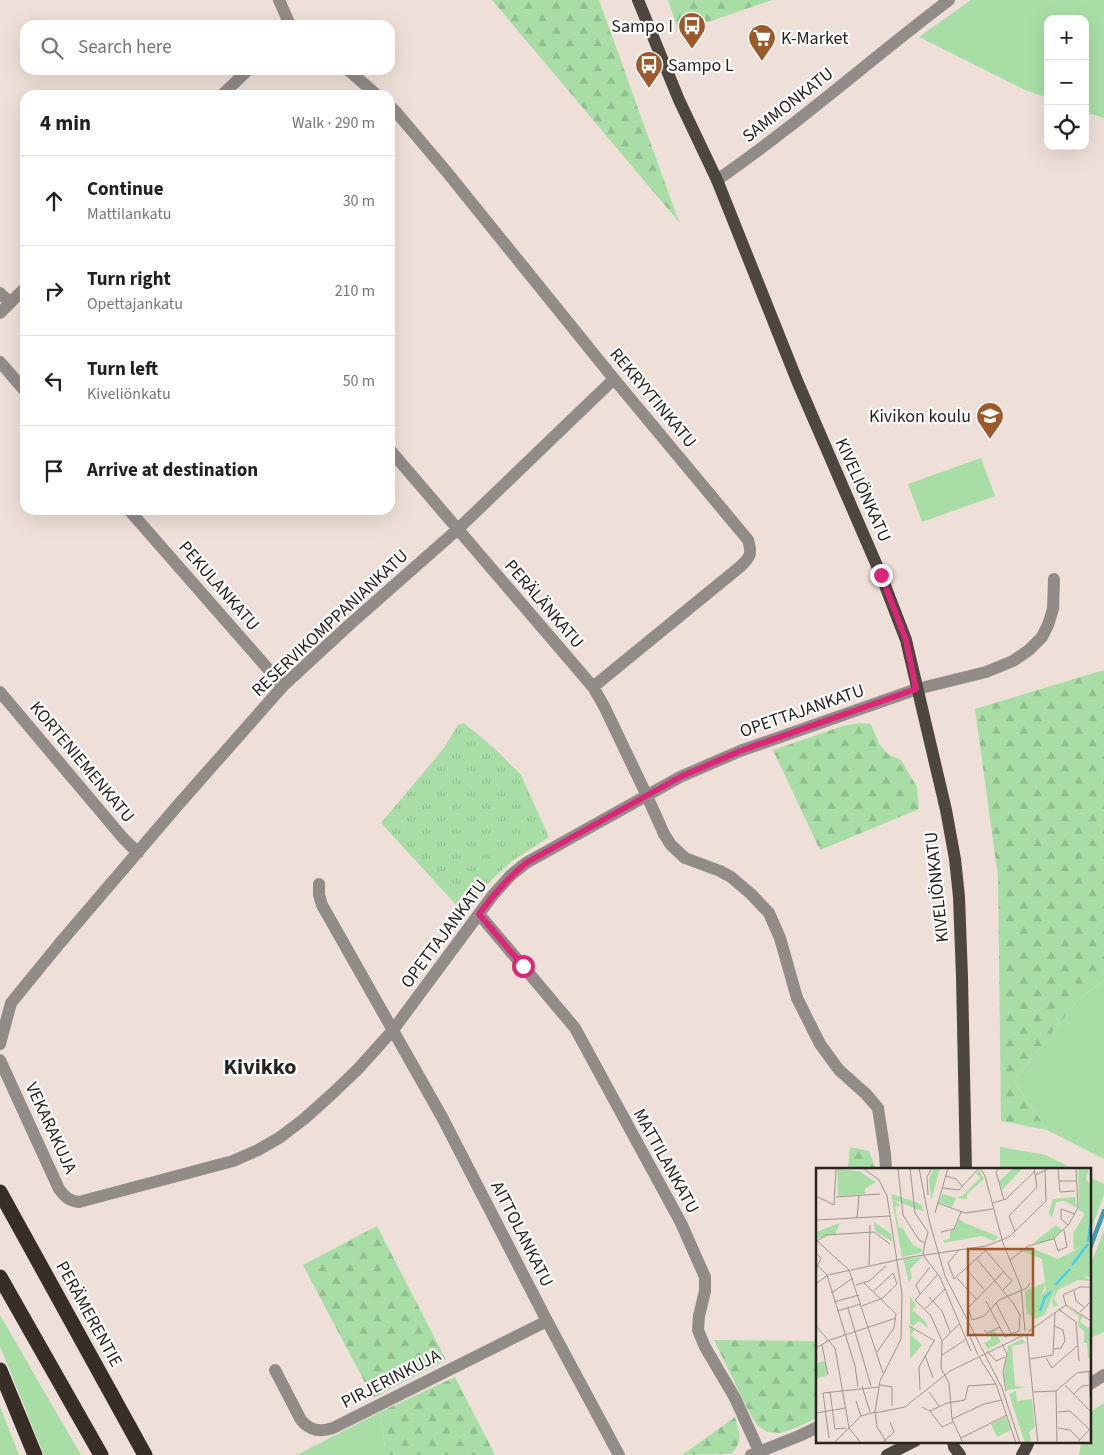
<!DOCTYPE html>
<html lang="en">
<head>
<meta charset="utf-8">
<style>
  :root { --surface:#fff; --page:#f6f6f6; --text:#202124; --muted:#757577; --line:#e0e0e0 }
  body { margin:0; font-family:"Source Sans 3",sans-serif; background:var(--page); color:var(--text) }
  .controls { position:absolute; right:15px; top:15px; display:grid; overflow:hidden; border-radius:10px; box-shadow:0 5px 20px #0002 }
  .controls button { width:45px; height:45px; display:grid; place-items:center; padding:0; border:0; border-bottom:1px solid var(--line); background:var(--surface); color:var(--text); font:25px sans-serif }
  .stop { position:absolute; width:15px; height:15px; margin:-11px; border:4px solid #db2777; border-radius:50%; background:#fff }
  .stop.end { background:#db2777; border-color:#fff; box-shadow:0 1px 5px #0008 }
  .list { margin:0; padding:0; list-style:none }
  h2 { display:flex; justify-content:space-between; align-items:center; height:65px; margin:0; padding:0 20px; font-size:21px }
  h2 small { font-size:16px; font-weight:400; color:var(--muted) }
  .list li { display:grid; grid-template-columns:32px 1fr auto; gap:15px; align-items:center; box-sizing:border-box; height:90px; padding:0 20px; border-top:1px solid var(--line) }
  .list b { display:block; font-size:19px; white-space:nowrap }
  .list p { margin:0; font-size:16px; white-space:nowrap; color:var(--muted) }
  .list em { font-size:16px; font-style:normal; color:var(--muted) }
  .icon { flex:none; width:28px; height:28px; fill:none; stroke:currentColor; stroke-width:2; stroke-linecap:round; stroke-linejoin:round }
  .map { position:relative; flex:none; width:1104px; height:1455px; overflow:hidden }
  .search { position:absolute; background:var(--surface); box-shadow:0 5px 20px #0002; left:20px; top:20px; width:375px; height:55px; display:flex; align-items:center; gap:12px; box-sizing:border-box; padding:0 18px; border-radius:15px; color:var(--muted); font-size:19px }
  .panel { position:absolute; background:var(--surface); box-shadow:0 5px 20px #0002; left:20px; top:90px; width:375px; height:425px; border-radius:15px }
  .map>svg:first-child { display:block }
</style>
</head>
<body>
<div class="map">
<svg width="1104" height="1455" viewBox="0 0 1104 1455">
  <defs>
    <pattern id="forest-firs" width="22" height="20" patternUnits="userSpaceOnUse" patternTransform="scale(1.25)"><rect width="22" height="20" fill="#a8dea5"/><path d="M5 1l3.5 6h-7zM16 11l3.5 6h-7z" fill="#91be8e"/></pattern>
    <pattern id="park-tufts" width="24" height="20" patternUnits="userSpaceOnUse" patternTransform="scale(1.25)"><rect width="24" height="20" fill="#a8dea5"/><path d="M3 7l-1-3M5 7V3M7 7l1-3M15 17l-1-3M17 17v-4M19 17l1-3" fill="none" stroke="#91be8e"/></pattern>
  </defs>
  <rect width="100%" height="100%" fill="#eee0d8"/>
  <path fill="#a8dea5" d="M971,0H1104V118L1085,112V19H1048V98L1025,90L919,37Z
    M981,458L995,496L922,522L908,484Z
    M1104,980V1159L1047,1130L1014,1081L1078,1000Z
    M1000,1147L1046,1155L1073,1169H1000Z
    M1090,1177L1104,1184V1194L1090,1233Z
    M1104,1230V1332L1090,1338V1266Z
    M0,1315L81,1455H44L0,1346Z
    M1104,1403V1455H1079L1081,1441H1090V1412Z
    M0,1406L19,1455H0Z
    M380,1412L386,1455H297Z"/>
  <path fill="url(#forest-firs)" d="M492,0H599L679,222Z
    M668,0H772L679,32Z
    M1104,670V980L1078,1000L1014,1081L1047,1130L1001,1121L998,877L975,709Z
    M859,723L871,724L879,744L888,754L901,760L917,787L919,809L820,850L773,750L843,726Z
    M850,1147L869,1151L876,1169H848Z
    M377,1226L446,1360L373,1398L303,1265Z
    M714,1340L818,1341V1417L798,1427L780,1433L767,1432L757,1425L747,1408Z
    M455,1377L495,1455H386L380,1412Z
    M735,1417C739,1434 744,1440 731,1454L682,1455Z"/>
  <path fill="url(#park-tufts)" d="M464,723L495,749L521,775L549,837L512,861L484,887L462,911L381,823L444,748L458,725Z"/>
  <g fill="none" stroke-linecap="round" stroke-linejoin="round">
    <path stroke="#3e9bb0" stroke-width="4.5" d="M1090,1248L1104,1211"/>
    <path stroke="#918c88" stroke-width="12" d="M279,0L290,25
      M348,70L377,95
      M222,95L248,70
      M390,106L397,113L446,171L614,379L748,540C752,554 751,556 741,566L593,687
      M717,180C798,124 871,59 949,0
      M0,293L10,303
      M0,313L25,288
      M0,362L25,391
      M390,450L593,687L604,706L647,796L664,834L671,845L685,858L720,871L731,877L751,894L769,913L780,938L797,998L820,1044L839,1070L866,1094L878,1108L885,1154L886,1169
      M129,510L283,686
      M0,692L123,838L138,853
      M319,884V895L322,905L442,1117L547,1321L619,1455
      M479,914L575,1028L681,1223L705,1277V1291L699,1316L698,1330L705,1347L735,1398L759,1451
      M0,1044L11,1003L60,943L178,805L283,686L348,626L458,529L614,379
      M0,1060L59,1189C65,1197 69,1201 79,1202L233,1161L258,1150L279,1138L304,1119L333,1093L358,1069L393,1030L493,895L511,875L526,863L680,777L740,751L917,689L986,672L1013,661L1029,650L1042,637L1048,625L1053,609L1054,579
      M275,1370L301,1420C310,1431 320,1432 333,1428L547,1321
      M1090,1384L1104,1375
      M751,1455L799,1436L818,1427"/>
    <path stroke="#4e473f" stroke-width="12" d="M638,0L679,100L717,180L798,383L881,575L906,640L946,810L955,859L959,897L962,977L966,1169
      M953,1441L954,1447L960,1455
      M887,1455L915,1441
      M1022,1455L1027,1446L1029,1441"/>
    <path stroke="#372f27" stroke-width="15" d="M0,1192L145,1455
      M0,1277L101,1455
      M0,1370L35,1455"/>
  </g>
  <g fill="none" stroke-linecap="round" stroke-linejoin="round">
    <path stroke="#db2777" stroke-width="6" d="M523,966L479,914C493,895 508,878 526,863L680,777L740,751L916,689L906,640L881,575"/>
  </g>
  <defs>
    <symbol id="bus-pin" viewBox="-11 -11 22 30"><path d="M0 17L-7.5 6A9.5 9.5 0 1 1 7.5 6Z" fill="#9d592a" stroke="#fff"/><path d="M-5-6H5V4H4V6H2V4H-2V6H-4V4H-5ZM-3.5-4V0h7V-4ZM-3.5 1.2v1.5H-2V1.2ZM2 1.2v1.5H3.5V1.2Z" fill="#fff"/></symbol>
    <symbol id="supermarket-pin" viewBox="-11 -11 22 30"><path d="M0 17L-7.5 6A9.5 9.5 0 1 1 7.5 6Z" fill="#9d592a" stroke="#fff"/><path d="M-6-5.5h2.5l.6 2H6L4.5 2H-2.5L-4.4-4H-6ZM-1.5 3.2a1.3 1.3 0 1 0 .1 0ZM3 3.2a1.3 1.3 0 1 0 .1 0Z" fill="#fff"/></symbol>
    <symbol id="school-pin" viewBox="-11 -11 22 30"><path d="M0 17L-7.5 6A9.5 9.5 0 1 1 7.5 6Z" fill="#9d592a" stroke="#fff"/><path d="M0-5L7-2L0 1L-7-2ZM-4 1L0 2.5L4 1V4Q0 6-4 4Z" fill="#fff"/></symbol>
  </defs>
  <g fill-rule="evenodd">
    <use href="#bus-pin" x="676" y="10" width="32" height="43"/>
    <use href="#supermarket-pin" x="746" y="22" width="32" height="43"/>
    <use href="#bus-pin" x="633" y="49" width="32" height="43"/>
    <use href="#school-pin" x="974" y="400" width="32" height="43"/>
  </g>
  <g text-anchor="middle" dominant-baseline="central" stroke-width="4.5" stroke-linejoin="round" paint-order="stroke">
    <g font-size="18" fill="#282320" stroke="#fff" text-anchor="end">
      <text x="673" y="26">Sampo I</text>
      <text x="781" y="38" text-anchor="start">K-Market</text>
      <text x="668" y="65" text-anchor="start">Sampo L</text>
      <text x="971" y="416">Kivikon koulu</text>
    </g>
    <g font-size="18" fill="#282320" stroke="#fff">
      <text transform="translate(788 105) rotate(-38)">SAMMONKATU</text>
      <text transform="translate(653 398) rotate(50)">REKRYYTINKATU</text>
      <text transform="translate(863 490) rotate(66)">KIVELIÖNKATU</text>
      <text transform="translate(219 586) rotate(49)">PEKULANKATU</text>
      <text transform="translate(544 604) rotate(49)">PERÄLÄNKATU</text>
      <text transform="translate(330 623) rotate(-43)">RESERVIKOMPPANIANKATU</text>
      <text transform="translate(802 711) rotate(-19)">OPETTAJANKATU</text>
      <text transform="translate(82 762) rotate(50)">KORTENIEMENKATU</text>
      <text transform="translate(937 887) rotate(-96)">KIVELIÖNKATU</text>
      <text transform="translate(444 934) rotate(-53)">OPETTAJANKATU</text>
      <text transform="translate(51 1128) rotate(65)">VEKARAKUJA</text>
      <text transform="translate(666 1161) rotate(61)">MATTILANKATU</text>
      <text transform="translate(522 1234) rotate(63)">AITTOLANKATU</text>
      <text transform="translate(89 1314) rotate(61)">PERÄMERENTIE</text>
      <text transform="translate(391 1379) rotate(-27)">PIRJERINKUJA</text>
    </g>
    <g font-size="22" font-weight="bold" fill="#282320" stroke="#fff">
      <text x="260" y="1067">Kivikko</text>
    </g>
  </g>
  <g transform="translate(816 1168)">
    <rect width="275" height="275" fill="#eee0d8"/>
    <path d="M262,0H273L270,11L275,17V110L267,107L239,122L229,146L220,151L211,145L230,122L226,91L206,83L213,79L242,91L267,78L271,58L264,54L269,46L263,42ZM76,26L105,36L108,44L76,31ZM143,51L149,55L183,69L178,73L140,58ZM24,55L19,66L0,71V64ZM94,128L100,137L96,142L109,153L113,161L103,153L97,158L94,156ZM206,171L210,175L196,178L199,218L212,219L191,222L188,207L192,178ZM200,223L201,233L216,231L219,259L213,264L216,275H209L193,226ZM190,249L195,262L181,269L175,256Z" fill="#a8dea5"/>
    <path d="M118,0H124L115,33L113,11ZM198,0H207L186,22L183,13ZM163,2L168,11L151,26V31L140,30L136,39L123,34L126,26L140,30L147,27L164,10L160,5ZM259,29L261,40L249,33L240,34L236,50L233,44L237,31ZM76,31L84,37L79,39L83,60L86,59L97,77L107,82L104,85L86,89ZM58,54L75,66L77,74L59,63ZM264,54L271,58L267,78L258,82L257,65ZM240,57L246,62L239,69L230,74L217,75ZM140,58L165,68L128,75L127,72L134,71V64ZM106,89L94,101L96,110L93,114L87,91ZM267,107L275,113L262,112L242,122L238,130L242,137L238,139L236,134L239,122ZM230,114L223,134L211,147L209,123ZM249,139L267,148L264,153L272,160L275,157V190H272L271,175H268V163L262,158L263,148ZM94,159L99,161L95,167L106,177L94,191ZM178,162L185,174L172,181L168,175L175,171L174,164Z" fill="#a8dea5"/>
    <path d="M21,1L43,3L60,14L49,21V26L22,28ZM9,193L11,208L0,210V195Z" fill="#a8dea5"/>
    <path fill="none" stroke="#48ceee" stroke-width="2.5" d="M272,74L275,50M256,97L272,76M239,117L254,101M224,143L229,129L235,124"/>
    <path fill="none" stroke="#9f948e" stroke-width="1" d="M22,0H43M47,0L63,12L71,28L86,126L85,171L64,213L59,244L61,259L71,275M82,0L87,47L103,72L109,75L107,87M94,0L99,45L112,64L109,75M103,0L113,52L129,108L186,220L204,275M164,0L169,8L187,75L205,119L209,163M183,0L180,4L188,32M0,1L15,0M242,1L244,24L259,23M219,7L234,0H260M130,8L140,11L147,19M243,13H260M127,20L143,22L163,0M112,27L111,9L116,0M0,28L18,37L20,0M20,29L64,26M122,35L149,45L177,41M177,35L190,31L218,4M119,45L132,0M41,50L43,28M1,52L74,48M252,57L245,51V41L259,46M125,64L138,61L145,44M199,64L193,48L221,19L218,0M238,70L242,83L251,79L248,62M0,72L33,102L67,205M1,73L10,67L58,64L74,76M143,82L132,95L138,111L169,83M169,82L196,113L187,122M0,85L5,90L0,101M107,87L124,109L155,183M161,91L197,135L204,147L203,163L189,169L170,133M194,92L212,78L237,71L253,56L262,40L260,0M0,96L11,107L39,198L42,219M53,97L54,57M150,101L168,121M188,103L152,140L156,152L168,148L183,132L211,120L214,115M122,106L99,132L115,148L126,173M141,110L160,131M48,115L80,146L78,160L61,184M0,116L12,107L95,89L170,78L193,69L230,33L229,2M40,117L53,113L70,98M58,123L77,105M258,123L260,133L268,139M15,125L37,110M104,126L100,117L114,99M113,129L126,143L134,164M18,134L43,127M180,135L196,167M250,137L247,127L264,119H275M46,138L67,130L81,116L77,105M32,140L55,218M109,141L129,121M242,141L260,154L263,193M21,143L45,136M264,144L275,133M143,156L126,173L125,200L133,215L136,251L147,275M0,158L19,180L33,260L45,275M93,158L119,173M168,162L171,165L184,159M212,164L250,137L275,153M153,166L162,187M211,168L222,275M186,176L191,186L187,204L190,223M6,177L12,207M0,180L14,172L80,150M238,181L245,180L249,173L247,162L239,158M171,183L180,193L189,189M109,187L117,210M126,187L149,172M163,189L180,216L200,275M230,190L236,200L261,178M214,191L237,187L239,144M273,203L274,229M64,217L76,219V238M249,217L275,244M46,218L54,244M104,222L103,199L118,173M240,223L241,275M14,224L19,261L30,260M113,224L123,238M217,224L240,223L261,205L275,203M258,226L266,218L273,217M40,233L45,248M106,239L114,243L126,259L137,254M114,243L131,235L149,232L152,218L180,216M242,244L254,243L275,263M0,245L30,240M59,245L89,239L134,203L208,167M136,251L168,236L186,232M242,260L254,262L264,272M13,270L7,225L63,219M145,270L191,247M18,275L45,248L59,244M66,275L78,264L74,254M261,275L274,261"/>
    <path fill="#9d592a" fill-opacity="0.15" stroke="#9d592a" stroke-width="2.5" d="M152,81H217V167H152Z"/>
    <rect width="275" height="275" fill="none" stroke="#282320" stroke-width="2.5"/>
  </g>
</svg>
<div class="controls">
<button>+</button>
<button>−</button>
<button><svg class="icon" aria-label="locate" viewBox="0 0 24 24"><circle cx="12" cy="12" r="6"/><path d="M12 2v4M12 18v4M2 12h4M18 12h4"/></svg></button>
</div>
<div class="stop" style="left:523px;top:966px"></div>
<div class="stop end" style="left:881px;top:575px"></div>
<div class="search"><svg class="icon" aria-label="search" viewBox="0 0 24 24"><circle cx="10" cy="10" r="6"/><path d="M15 15l6 6"/></svg>Search here</div>
<section class="panel">
<h2>4 min<small>Walk · 290 m</small></h2>
<ul class="list">
<li><svg class="icon" aria-label="ahead" viewBox="0 0 24 24"><path d="M12 20V5M6 11l6-6 6 6"/></svg><div><b>Continue</b><p>Mattilankatu</p></div><em>30 m</em></li>
<li><svg class="icon" aria-label="right" viewBox="0 0 24 24"><path d="M7 20v-9h11M14 6l5 5-5 5"/></svg><div><b>Turn right</b><p>Opettajankatu</p></div><em>210 m</em></li>
<li><svg class="icon" aria-label="left" viewBox="0 0 24 24"><path d="M17 20v-9H6M10 6l-5 5 5 5"/></svg><div><b>Turn left</b><p>Kiveliönkatu</p></div><em>50 m</em></li>
<li><svg class="icon" aria-label="arrive" viewBox="0 0 24 24"><path d="M6 21V4h12l-3 4 3 4H6"/></svg><div><b>Arrive at destination</b></div></li>
</ul>
</section>
</div>
</body>
</html>
